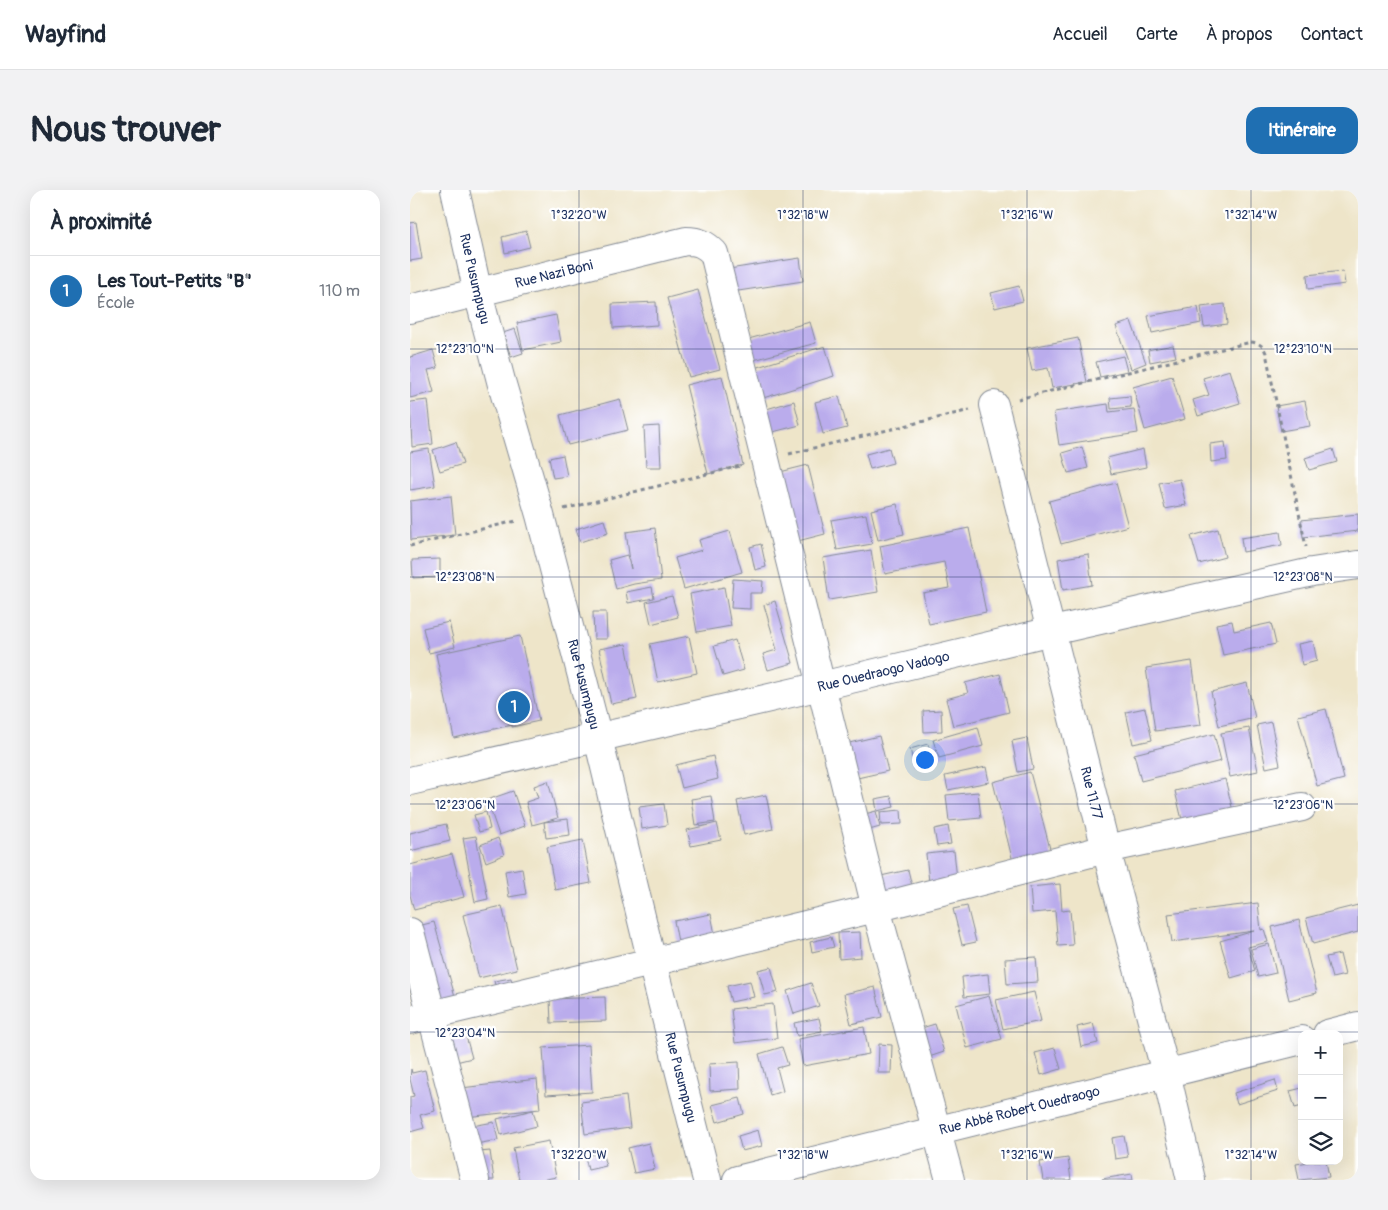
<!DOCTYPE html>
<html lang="fr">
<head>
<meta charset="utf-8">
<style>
  :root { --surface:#fff; --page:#f2f2f3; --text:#1f2937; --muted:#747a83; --line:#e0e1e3; --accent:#1f6fb2 }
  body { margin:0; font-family:Pangolin,sans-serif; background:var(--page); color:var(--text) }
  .controls { position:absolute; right:15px; bottom:15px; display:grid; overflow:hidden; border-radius:10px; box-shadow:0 5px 20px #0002 }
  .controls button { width:45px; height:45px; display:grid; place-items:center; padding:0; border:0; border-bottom:1px solid var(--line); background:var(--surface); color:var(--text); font:25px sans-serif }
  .you { position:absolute; left:514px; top:569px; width:18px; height:18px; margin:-12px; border:4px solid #fff; border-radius:50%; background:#1a73e8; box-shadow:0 0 0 8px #1a73e833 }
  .badge { display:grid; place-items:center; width:32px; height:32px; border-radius:50%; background:var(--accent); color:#fff; font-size:16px; font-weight:700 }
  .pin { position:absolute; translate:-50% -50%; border:2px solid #fff; box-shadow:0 1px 5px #0006 }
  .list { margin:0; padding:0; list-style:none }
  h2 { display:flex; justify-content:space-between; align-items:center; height:65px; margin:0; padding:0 20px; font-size:21px }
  h2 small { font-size:16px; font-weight:400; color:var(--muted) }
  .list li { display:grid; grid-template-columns:32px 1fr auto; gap:15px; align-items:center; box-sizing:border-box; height:70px; padding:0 20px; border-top:1px solid var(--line) }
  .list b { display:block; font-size:19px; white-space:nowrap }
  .list p { margin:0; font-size:16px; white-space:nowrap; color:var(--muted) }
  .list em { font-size:16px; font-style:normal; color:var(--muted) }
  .icon { flex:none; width:28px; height:28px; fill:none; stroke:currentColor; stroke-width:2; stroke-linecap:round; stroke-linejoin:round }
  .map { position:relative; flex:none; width:948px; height:990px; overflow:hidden; border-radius:15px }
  header { display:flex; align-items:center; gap:30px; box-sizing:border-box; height:70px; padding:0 25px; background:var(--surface); border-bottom:1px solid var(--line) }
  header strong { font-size:24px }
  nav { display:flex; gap:28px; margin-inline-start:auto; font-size:18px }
  .intro { display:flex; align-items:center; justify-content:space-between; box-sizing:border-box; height:120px; padding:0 30px }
  h1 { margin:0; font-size:35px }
  .button { padding:12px 22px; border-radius:15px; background:var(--accent); color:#fff; font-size:18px; font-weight:700 }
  main { display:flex; gap:30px; padding:0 30px }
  aside { flex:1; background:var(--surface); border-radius:15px; box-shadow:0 5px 20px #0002 }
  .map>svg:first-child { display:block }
</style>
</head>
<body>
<header>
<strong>Wayfind</strong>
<nav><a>Accueil</a><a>Carte</a><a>À propos</a><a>Contact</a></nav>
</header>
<div class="intro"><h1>Nous trouver</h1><a class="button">Itinéraire</a></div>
<main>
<aside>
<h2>À proximité<small></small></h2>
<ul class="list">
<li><span class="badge">1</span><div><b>Les Tout-Petits &quot;B&quot;</b><p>École</p></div><em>110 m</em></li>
</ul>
</aside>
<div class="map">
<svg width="948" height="990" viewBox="0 0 948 990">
  <rect width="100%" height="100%" fill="#fff"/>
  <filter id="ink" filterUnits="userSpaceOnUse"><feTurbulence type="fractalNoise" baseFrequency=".02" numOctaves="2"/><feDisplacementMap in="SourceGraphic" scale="10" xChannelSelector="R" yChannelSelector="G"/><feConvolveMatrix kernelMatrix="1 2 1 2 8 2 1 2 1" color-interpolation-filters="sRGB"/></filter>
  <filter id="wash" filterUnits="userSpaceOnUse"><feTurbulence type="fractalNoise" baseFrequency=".0096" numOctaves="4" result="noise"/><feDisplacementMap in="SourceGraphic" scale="20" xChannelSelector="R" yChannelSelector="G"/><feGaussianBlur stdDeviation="1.12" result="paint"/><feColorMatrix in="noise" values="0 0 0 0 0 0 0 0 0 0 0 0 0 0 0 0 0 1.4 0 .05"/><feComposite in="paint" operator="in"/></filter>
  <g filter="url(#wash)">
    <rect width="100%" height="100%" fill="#eee5c9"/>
    <g id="blocks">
      <path fill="#baacec" d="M6,32L12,69L0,71V33Z
        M116,41L120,57L95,63L92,47Z
        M390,68L393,91L322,102L319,79Z
        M933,81L935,94L898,99L897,85Z
        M609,96L613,111L585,118L581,103Z
        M288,100L310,179L279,187L257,108Z
        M246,112L247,135L203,138L202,114Z
        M815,114L817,134L794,137L791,117Z
        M788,117L791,133L742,143L738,126Z
        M146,125L151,152L113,160L107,133Z
        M721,131L736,173L721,179L706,136Z
        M400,132L406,153L340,171L335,150Z
        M105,139L113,163L101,167L93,143Z
        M668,148L677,192L642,198L638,178L622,181L617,158Z
        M763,155L766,167L740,172L738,160Z
        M415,156L424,186L350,209L341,179Z
        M23,160L28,178L18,180L24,202L0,208V167Z
        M713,166L717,181L690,187L686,172Z
        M820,180L830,213L788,226L783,210L799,205L793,188Z
        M312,186L333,275L298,284L276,195Z
        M762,186L775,229L735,240L723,197Z
        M429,206L437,238L413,244L405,212Z
        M720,206L721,217L701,219L700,208Z
        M210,209L218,240L158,255L150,225Z
        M18,210L23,254L2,257L0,212Z
        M384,211L390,235L359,243L353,220Z
        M895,211L900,236L871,241L866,216Z
        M698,214L699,222L724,219L728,243L649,255L644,222Z
        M249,236L251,277H236L234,237Z
        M46,252L53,274L30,281L23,260Z
        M815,252L817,270L801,272L800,254Z
        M672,257L678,278L658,283L652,263Z
        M479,258L483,273L460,279L456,264Z
        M19,259L25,296L0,300V262Z
        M733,259L736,277L701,284L697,268Z
        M923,259L927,272L899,280L895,268Z
        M153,265L157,286L143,288L139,268Z
        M398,275L415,344L384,352L366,283Z
        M770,289L776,315L755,319L749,293Z
        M706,293L718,336L651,354L639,311Z
        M41,306L45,345L1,350L0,311Z
        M487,314L494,344L468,350L461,320Z
        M456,324L462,354L427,360L421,330Z
        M948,324V341L893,347L891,330Z
        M194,330L198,343L170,352L166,339Z
        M245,338L251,390L224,394L206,399L199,370L217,365L221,379L216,342Z
        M559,338L576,422L519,434L513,403L539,398L534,372L475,384L470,356Z
        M808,339L815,367L789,374L781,346Z
        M320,341L332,382L274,399L265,368L292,360L289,350Z
        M870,342L872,355L833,362L831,348Z
        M351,354L356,377L345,380L340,357Z
        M461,360L468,402L419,410L413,368Z
        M678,364L682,395L653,400L648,369Z
        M30,369V387L3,388L2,370Z
        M323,389L353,391L352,403H340V419L321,418Z
        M242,397L244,408L218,413L216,402Z
        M314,397L321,436L287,442L280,404Z
        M262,406L268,427L241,434L236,412Z
        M365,411L383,473L358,480L353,464L367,460L354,415Z
        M183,422H196L197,449H184Z
        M822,431L824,441L861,433L866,454L813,465L806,434Z
        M39,432L45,457L19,463L13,438Z
        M110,446L129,531L102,537V535L44,548L26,464Z
        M279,446L287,483L248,492L240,454Z
        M325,450L334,480L313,486L304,456Z
        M903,451L907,471L892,475L888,454Z
        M216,454L227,509L201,514L189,459Z
        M782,471L791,535L745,541L736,478Z
        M590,484L599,522L543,536L536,509L558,503L555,493Z
        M837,493L845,528L809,536L801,502Z
        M735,518L742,550L723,554L716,522Z
        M916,519L934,589L907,596L888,526Z
        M531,520L532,541L514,542L513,521Z
        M861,532L870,575L856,578L847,535Z
        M568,537L573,556L529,568L523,550Z
        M839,538L848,581L820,587L811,543Z
        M804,544L811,571L731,591L724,564Z
        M469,546L478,581L443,589L422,557Z
        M617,548L623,579L608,582L602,551Z
        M518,554L522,570L504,575L500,559Z
        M303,566L308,589L272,598L266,575Z
        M576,577L579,592L538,600L535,586Z
        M620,582L644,674L606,684L583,592Z
        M815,589L825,629L775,642L765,601Z
        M138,591L148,628L122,635L116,612L128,608L124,596Z
        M103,601L115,636L89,645L77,610Z
        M568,602L571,628L539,631L536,605Z
        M356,605L363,639L334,645L327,611Z
        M301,606L305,632L285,635L281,609Z
        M481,606L484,617L467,621L465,609Z
        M254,614L257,635L232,639L229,617Z
        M491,620L492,634L471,635L470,622Z
        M466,621L470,637L445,644L440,628Z
        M76,622L80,639L69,642L64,625Z
        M158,629L160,645L136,648L134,632Z
        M307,633L311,650L281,656L277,640Z
        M36,634L40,651L0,661V643Z
        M538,636L541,654L527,656L524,639Z
        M66,646L78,709L65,712L53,648Z
        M88,648L94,665L76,672L70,655Z
        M173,650L181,693L145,700L137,657Z
        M544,661L548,698L520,701L516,664Z
        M42,664L54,707L4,720L0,705V675Z
        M112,678L116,704L99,707L95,681Z
        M498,680L505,708L463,718L457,689Z
        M650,694L652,721L660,720L663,755L648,756L645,721L622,723L620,697Z
        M848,713L851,740L854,739L858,752L838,757L845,781L821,788L810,751L844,741L762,752L758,724Z
        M948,715V742L903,754L896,728Z
        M92,716L107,779L69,788L53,725Z
        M557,716L566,752L552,755L543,719Z
        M301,724L307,755L270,762L264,731Z
        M889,730L907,803L879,810L862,737Z
        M24,732L48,817L22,824L0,738Z
        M450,742L451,767L429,769L428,743Z
        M421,747L424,757L402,762L400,752Z
        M859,754L866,783L848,787L841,759Z
        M930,764L935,785L922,788L916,767Z
        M626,767L628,792L597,794L595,769Z
        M361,777L368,802L355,805L348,780Z
        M578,784L580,804L554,807L552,787Z
        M101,788L104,804L88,807L84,791Z
        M340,791L344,807L321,812L317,796Z
        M401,793L409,816L384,824L377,801Z
        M465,797L472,827L441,834L434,804Z
        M624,802L631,831L593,839L586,810Z
        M579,806L592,849L557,858L546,815Z
        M195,807L196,831L141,833L140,809Z
        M363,814L367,848L325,853L321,819Z
        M409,828L412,841L387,846L384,833Z
        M683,833L688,853L671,857L667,837Z
        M525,834L534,862L507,871L498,842Z
        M454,837L459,864L393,876L388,849Z
        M54,839L62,868L34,875L27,846Z
        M469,854L482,855L481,883H468Z
        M179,855L182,902L136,905L133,858Z
        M372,857L378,875L367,878L373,901L360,905L349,864Z
        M645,858L651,879L631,885L625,863Z
        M329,872L330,899L300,901L299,874Z
        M1,879L2,883L15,880L25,921L10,925L14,938L0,942V907L4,906L0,889Z
        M127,889L130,919L46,928L43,899Z
        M865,890L868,901L827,914L824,903Z
        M892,898V916L885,918L880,901Z
        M216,906L220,938L175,944L171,912Z
        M330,908L334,924L307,932L302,915Z
        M123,920L127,936L91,945L87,929Z
        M84,932L88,950L55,956L51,938Z
        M348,940L352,956L332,961L328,946Z
        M714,946L718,967L705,969L702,948Z
        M139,951L146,987L131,990H109L103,958Z
        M239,953L245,979L224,983L218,958Z
        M80,961L84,990H62L59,963Z
        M192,962L196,976L178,980L175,966Z
        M658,968L661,990H633L630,972Z
        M905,971H916L919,987L889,990L886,974Z
        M722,984L723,990H692V989Z"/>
    </g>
  </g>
  <g filter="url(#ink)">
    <use href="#blocks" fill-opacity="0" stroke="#848a94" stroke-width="1"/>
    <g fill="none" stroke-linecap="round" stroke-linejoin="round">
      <defs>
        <g id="minor">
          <path id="s1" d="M45,0L68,103L91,191L130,325L188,548L242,772L297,990"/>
          <path id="s2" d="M0,119L276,51C289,51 295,54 304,63L466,718L540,990"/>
          <path id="s3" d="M584,215L696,659L756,883L781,990"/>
          <path id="s4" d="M0,591L411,496L642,441L902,382L948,375"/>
          <path d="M0,742L65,990"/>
          <path d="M0,830L466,718L696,659L892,617"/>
          <path d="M917,844L948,836"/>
          <path id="s5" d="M327,990L892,850"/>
        </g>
      </defs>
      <use href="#minor" stroke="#848a94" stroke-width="30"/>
      <path stroke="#848a94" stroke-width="3" stroke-dasharray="4 4" stroke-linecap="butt" d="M608,209L841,152C849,153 853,155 856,163L896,357
        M379,264L560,220
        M154,319L330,276
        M0,356L106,331"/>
      <use href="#minor" stroke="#fff" stroke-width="28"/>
    </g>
  </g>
  <path fill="none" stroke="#1b2f5e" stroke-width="1" stroke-opacity="0.45" d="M169,0V990M393,0V990M617,0V990M841,0V990M0,159H948M0,387H948M0,614H948M0,842H948"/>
  <g text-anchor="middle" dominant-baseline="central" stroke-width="4.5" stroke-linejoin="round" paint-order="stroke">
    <g font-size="14" fill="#1b2f5e" stroke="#fff">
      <text stroke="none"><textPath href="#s2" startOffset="148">Rue Nazi Boni</textPath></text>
      <text stroke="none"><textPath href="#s1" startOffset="91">Rue Pusumpugu</textPath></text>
      <text stroke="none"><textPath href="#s4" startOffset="486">Rue Ouedraogo Vadogo</textPath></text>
      <text stroke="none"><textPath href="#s1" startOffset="511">Rue Pusumpugu</textPath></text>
      <text stroke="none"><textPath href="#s3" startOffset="400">Rue 11.77</textPath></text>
      <text stroke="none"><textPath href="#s1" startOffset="916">Rue Pusumpugu</textPath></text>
      <text stroke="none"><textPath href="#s5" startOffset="291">Rue Abbé Robert Ouedraogo</textPath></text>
    </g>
  </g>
  <g font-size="12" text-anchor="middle" fill="#1b2f5e" stroke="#fff" stroke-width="4.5" stroke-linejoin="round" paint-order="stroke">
    <text x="169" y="29">1°32'20"W</text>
    <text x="393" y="29">1°32'18"W</text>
    <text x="617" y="29">1°32'16"W</text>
    <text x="841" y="29">1°32'14"W</text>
    <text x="55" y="163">12°23'10"N</text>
    <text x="893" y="163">12°23'10"N</text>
    <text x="55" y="391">12°23'08"N</text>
    <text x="893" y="391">12°23'08"N</text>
    <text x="55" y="619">12°23'06"N</text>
    <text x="893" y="619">12°23'06"N</text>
    <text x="55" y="847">12°23'04"N</text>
    <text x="169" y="969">1°32'20"W</text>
    <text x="393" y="969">1°32'18"W</text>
    <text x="617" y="969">1°32'16"W</text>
    <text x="841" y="969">1°32'14"W</text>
  </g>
</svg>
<div class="controls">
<button>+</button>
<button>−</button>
<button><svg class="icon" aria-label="layers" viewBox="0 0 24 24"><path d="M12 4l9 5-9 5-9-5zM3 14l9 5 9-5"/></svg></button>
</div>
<div class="you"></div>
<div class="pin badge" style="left:104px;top:517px">1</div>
</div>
</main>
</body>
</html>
